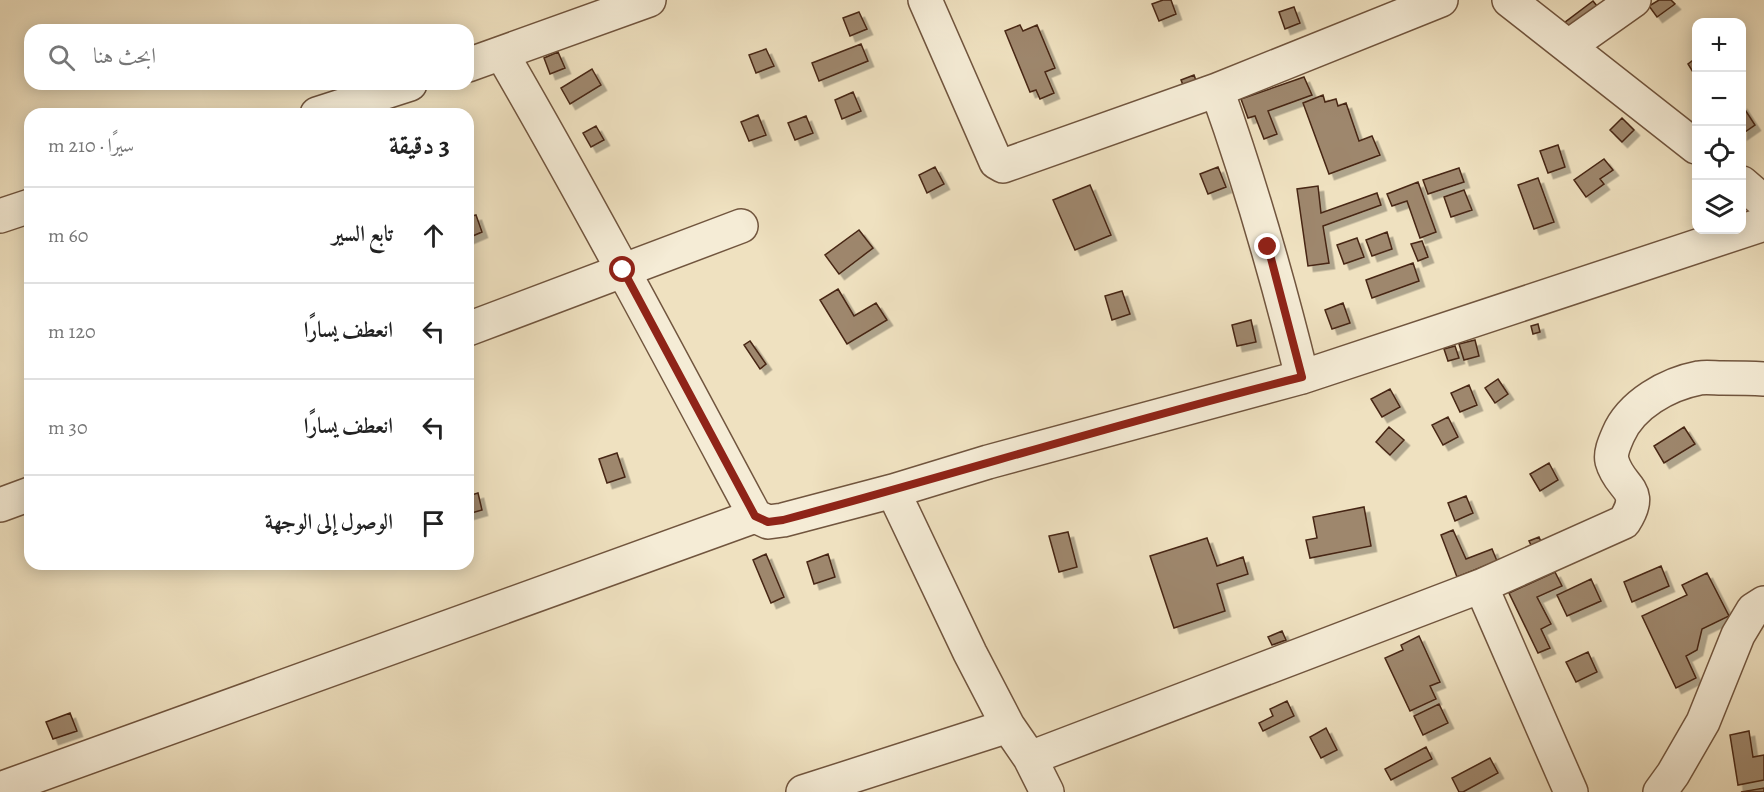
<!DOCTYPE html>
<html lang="ar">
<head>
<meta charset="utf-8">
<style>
  :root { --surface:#fff; --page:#f6f6f6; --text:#222; --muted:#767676; --line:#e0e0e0 }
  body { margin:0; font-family:Alegreya,Amiri,serif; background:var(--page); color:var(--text); direction:rtl }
  .controls { position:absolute; right:18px; top:18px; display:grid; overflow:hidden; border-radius:12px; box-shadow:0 3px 15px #0003 }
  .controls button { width:54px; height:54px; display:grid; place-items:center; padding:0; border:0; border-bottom:2px solid var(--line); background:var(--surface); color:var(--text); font:30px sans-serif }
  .stop { position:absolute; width:18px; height:18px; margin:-14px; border:4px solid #8f2418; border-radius:50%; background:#fff }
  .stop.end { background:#8f2418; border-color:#fff; box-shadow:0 2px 6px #0008 }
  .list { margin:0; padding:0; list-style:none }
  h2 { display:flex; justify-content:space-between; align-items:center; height:78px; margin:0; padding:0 24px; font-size:26px }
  h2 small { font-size:20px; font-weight:400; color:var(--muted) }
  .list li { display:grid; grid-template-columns:39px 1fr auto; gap:18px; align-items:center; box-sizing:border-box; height:96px; padding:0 24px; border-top:2px solid var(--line) }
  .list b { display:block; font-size:22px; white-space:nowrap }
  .list em { font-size:20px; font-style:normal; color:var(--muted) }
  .icon { flex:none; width:33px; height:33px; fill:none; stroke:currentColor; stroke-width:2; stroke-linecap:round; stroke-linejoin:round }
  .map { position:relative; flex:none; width:1764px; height:792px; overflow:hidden; direction:ltr }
  .search { position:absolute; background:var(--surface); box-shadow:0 3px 15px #0003; left:24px; top:24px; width:450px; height:66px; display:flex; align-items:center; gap:15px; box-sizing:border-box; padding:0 21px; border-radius:18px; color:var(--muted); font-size:22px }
  .panel { position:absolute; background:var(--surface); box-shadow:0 3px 15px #0003; left:24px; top:108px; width:450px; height:462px; border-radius:18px; direction:rtl }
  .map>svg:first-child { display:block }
</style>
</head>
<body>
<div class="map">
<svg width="1764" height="792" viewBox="0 0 1764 792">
  <defs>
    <filter id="shadow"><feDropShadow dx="5.5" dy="5.5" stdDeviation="0" flood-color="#0004"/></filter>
  </defs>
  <rect width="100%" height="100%" fill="#efe1c0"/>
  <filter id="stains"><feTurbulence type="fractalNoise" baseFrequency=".00333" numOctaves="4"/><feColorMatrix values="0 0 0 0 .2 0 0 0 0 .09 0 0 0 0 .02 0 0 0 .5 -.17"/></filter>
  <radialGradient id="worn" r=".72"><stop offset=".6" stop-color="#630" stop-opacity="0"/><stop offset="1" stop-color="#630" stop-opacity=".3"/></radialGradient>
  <path fill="#9e876d" stroke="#472613" stroke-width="1.5" filter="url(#shadow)" d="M1163,0H1171L1176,14L1159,21L1152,4Z
    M1659,0H1671L1675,4L1657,17L1649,6Z
    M1593,1L1605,16L1577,39L1564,23Z
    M1294,7L1300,23L1285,29L1279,12Z
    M859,12L867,29L850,36L843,18Z
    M1020,25L1023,31L1037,25L1055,68L1045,72L1054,93L1040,99L1036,90L1030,92L1005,31Z
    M861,44L868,61L819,81L812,63Z
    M766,49L774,66L756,73L749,55Z
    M558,52L565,68L550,74L544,58Z
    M1696,58V77L1688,64Z
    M592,69L601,85L570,104L561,88Z
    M1194,75L1198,86L1185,90L1181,80Z
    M1304,77L1312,95L1268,111L1277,134L1264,139L1255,116L1248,118L1241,99Z
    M853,92L861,111L842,119L835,100Z
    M1323,95L1325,102L1336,99L1338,106L1346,103L1359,141L1372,136L1380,155L1329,174L1303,103Z
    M1742,105L1755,125L1742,134Z
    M758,115L766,135L749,141L741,122Z
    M806,116L813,133L795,140L788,123Z
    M1622,118L1634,130L1622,142L1610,130Z
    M596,126L604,140L591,147L583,133Z
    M1558,145L1565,167L1548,173L1540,151Z
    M1604,159L1613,170L1600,179L1604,184L1586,197L1574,180Z
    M935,167L944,184L927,193L919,175Z
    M1218,167L1226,187L1208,194L1200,174Z
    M1459,168L1464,182L1428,194L1423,180Z
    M1538,178L1554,222L1534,229L1518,185Z
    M1418,182L1436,232L1420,238L1407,201L1392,206L1387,194Z
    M1090,185L1111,235L1075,250L1053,200Z
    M1318,186L1321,213L1377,193L1381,205L1323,226L1329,263L1308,266L1297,189Z
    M1464,190L1472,210L1451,217L1444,197Z
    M476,215L482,232L468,238V217Z
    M859,230L873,248L839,274L825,255Z
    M1387,232L1392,249L1372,256L1366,240Z
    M1357,238L1364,257L1344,264L1337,245Z
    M1422,241L1428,257L1418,261L1411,244Z
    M1413,263L1419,281L1372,298L1366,280Z
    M838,289L854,316L876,303L887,320L847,344L820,300Z
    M1122,291L1130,314L1112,320L1105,296Z
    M1343,303L1350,323L1332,329L1325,310Z
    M1251,320L1256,342L1237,346L1232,325Z
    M1538,324L1540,332L1533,334L1531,326Z
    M1475,340L1479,356L1464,360L1459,344Z
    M750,341L766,364L760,369L744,345Z
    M1455,346L1459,358L1448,361L1444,349Z
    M1498,379L1508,394L1495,403L1485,388Z
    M1469,385L1477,405L1460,412L1451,393Z
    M1390,389L1400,407L1382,417L1371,399Z
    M1448,417L1458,437L1443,445L1432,425Z
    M1389,427L1404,440L1390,455L1376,442Z
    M1684,427L1695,444L1664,463L1654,446Z
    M617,453L625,477L607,483L599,459Z
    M1549,463L1558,480L1540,491L1530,474Z
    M478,493L482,510L468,514V496Z
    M1466,496L1473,513L1455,521L1448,503Z
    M1364,507L1371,546L1310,558L1306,540L1317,538L1313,517Z
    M1453,530L1466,559L1492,549L1497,561L1457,577L1441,535Z
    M1068,532L1077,567L1059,572L1049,536Z
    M1539,537L1542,544L1532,547L1529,541Z
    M1207,538L1217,566L1243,557L1248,574L1217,584L1225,611L1174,628L1150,556Z
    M766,554L784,597L771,603L753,560Z
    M828,554L835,577L814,584L807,562Z
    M1661,566L1669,586L1632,602L1624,582Z
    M1555,572L1562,586L1537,597L1551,624L1541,629L1550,648L1538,653L1509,593Z
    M1707,573L1729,616L1702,629L1697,650L1686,656L1696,678L1676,688L1642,616L1687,595L1682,585Z
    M1591,579L1601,601L1567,616L1557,595Z
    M1282,631L1286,640L1272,645L1268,637Z
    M1419,636L1440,682L1430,686L1436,699L1410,711L1385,658L1403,650L1401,645Z
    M1588,652L1597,672L1576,682L1566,662Z
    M1287,701L1294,716L1263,731L1259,723L1273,716L1270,709Z
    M1439,704L1448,723L1423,735L1414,716Z
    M70,713L77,731L53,739L46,722Z
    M1326,728L1337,750L1321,758L1310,737Z
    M1749,731L1753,757L1764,755V780L1738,785L1730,735Z
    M1426,747L1432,759L1391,780L1385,769Z
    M1490,758L1498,773L1463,792H1459L1452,778Z
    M1764,788V792H1741Z"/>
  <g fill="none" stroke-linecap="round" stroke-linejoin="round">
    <defs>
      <path id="street" d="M925,0L996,162L1003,166L1217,90L1441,0
        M1509,0L1696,147
        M1569,46L1634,0
        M502,54C590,206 672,361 755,516L768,522L783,520L893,491L970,653L1008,726L1030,758L1047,792
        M468,65L649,0
        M1217,90C1251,185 1278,280 1302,377
        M317,114L410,84
        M1742,183L1764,202
        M0,216L30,206
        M468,329L741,226
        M893,491L988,462L1302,377L1764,224
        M0,505L30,494
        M1481,586L1571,792
        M1030,758L1481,586L1624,522C1646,488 1620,490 1612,461C1610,453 1615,442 1618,435C1631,404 1668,384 1699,378C1706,377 1715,378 1722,378C1736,378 1750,378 1764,379
        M0,789L755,516
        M803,792L1008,726
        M1660,792L1673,774L1703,722L1738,635L1753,610L1764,603"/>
    </defs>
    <use href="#street" stroke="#71553e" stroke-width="36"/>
    <use href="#street" stroke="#f5ecd6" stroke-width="33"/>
  </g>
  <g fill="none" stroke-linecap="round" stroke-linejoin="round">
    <path stroke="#8f2418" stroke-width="8" d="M623,270L755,516L768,522L783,520C956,474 1127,420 1302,377L1268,247"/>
  </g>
  <rect width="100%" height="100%" filter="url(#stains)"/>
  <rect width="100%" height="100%" fill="url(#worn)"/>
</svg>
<div class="controls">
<button>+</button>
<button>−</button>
<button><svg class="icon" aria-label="locate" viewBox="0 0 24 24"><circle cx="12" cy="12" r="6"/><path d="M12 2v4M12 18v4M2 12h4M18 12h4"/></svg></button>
<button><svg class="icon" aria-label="layers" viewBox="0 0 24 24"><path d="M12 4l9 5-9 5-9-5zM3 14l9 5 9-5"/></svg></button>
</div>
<div class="stop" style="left:623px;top:270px"></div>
<div class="stop end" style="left:1268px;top:247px"></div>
<div class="search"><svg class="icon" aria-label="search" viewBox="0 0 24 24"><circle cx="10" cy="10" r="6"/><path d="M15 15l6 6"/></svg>ابحث هنا</div>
<section class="panel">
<h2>3 دقيقة<small>سيرًا · 210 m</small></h2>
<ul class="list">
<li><svg class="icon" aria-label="ahead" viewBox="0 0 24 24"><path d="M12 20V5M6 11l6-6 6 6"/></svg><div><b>تابع السير</b></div><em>60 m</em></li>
<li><svg class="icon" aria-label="left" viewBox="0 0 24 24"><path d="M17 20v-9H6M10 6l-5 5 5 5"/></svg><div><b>انعطف يسارًا</b></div><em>120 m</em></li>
<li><svg class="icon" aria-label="left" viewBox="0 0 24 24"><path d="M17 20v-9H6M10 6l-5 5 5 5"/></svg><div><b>انعطف يسارًا</b></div><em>30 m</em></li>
<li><svg class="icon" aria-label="arrive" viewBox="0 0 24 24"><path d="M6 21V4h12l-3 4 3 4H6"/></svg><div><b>الوصول إلى الوجهة</b></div></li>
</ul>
</section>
</div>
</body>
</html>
